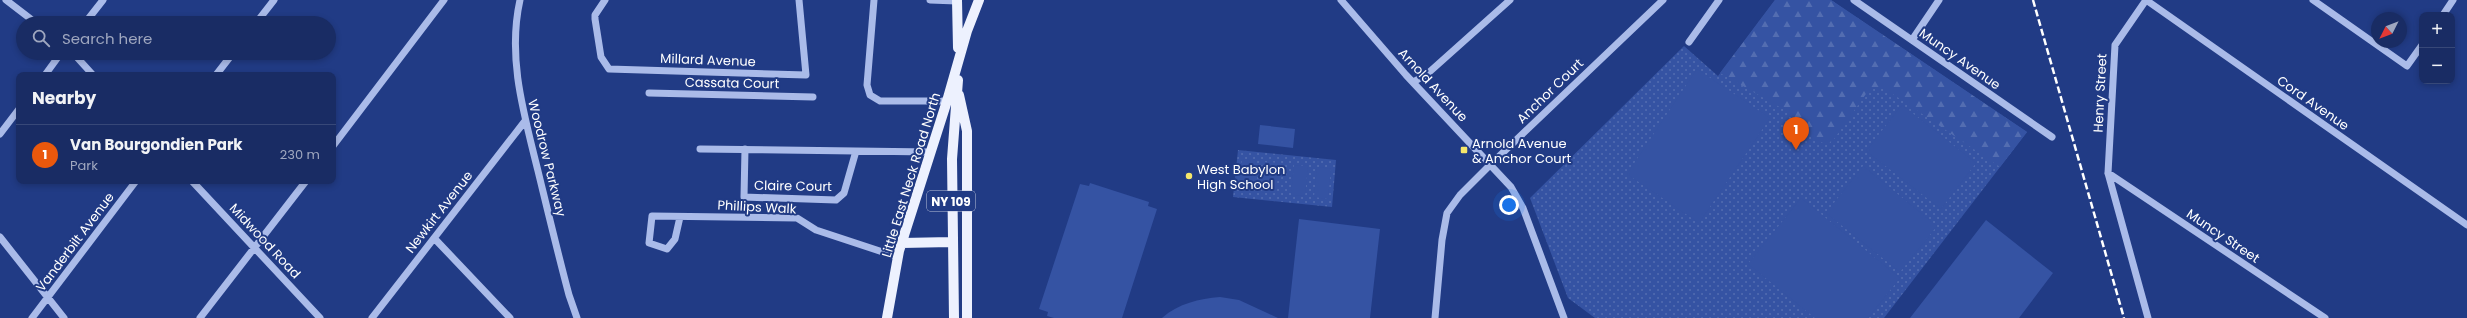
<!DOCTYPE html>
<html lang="en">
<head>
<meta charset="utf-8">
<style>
  :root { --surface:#192c64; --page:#26386d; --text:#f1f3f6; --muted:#9fa7bf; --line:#374878; --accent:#ea580c }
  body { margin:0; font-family:Poppins,sans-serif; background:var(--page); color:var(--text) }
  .controls { position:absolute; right:12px; top:12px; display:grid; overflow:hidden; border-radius:8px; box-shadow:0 2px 6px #0003 }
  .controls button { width:36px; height:36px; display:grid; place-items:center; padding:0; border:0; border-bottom:1px solid var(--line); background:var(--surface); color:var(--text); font:20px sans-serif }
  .compass { position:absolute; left:2371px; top:12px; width:36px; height:36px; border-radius:50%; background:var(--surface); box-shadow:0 2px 6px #0003; rotate:228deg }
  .you { position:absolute; left:1509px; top:205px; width:14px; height:14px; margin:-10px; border:3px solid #fff; border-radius:50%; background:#1a73e8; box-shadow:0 0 0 6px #1a73e833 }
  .badge { display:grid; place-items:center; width:26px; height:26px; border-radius:50%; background:var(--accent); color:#fff; font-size:13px; font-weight:700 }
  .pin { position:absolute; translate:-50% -33px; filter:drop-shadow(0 1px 2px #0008) }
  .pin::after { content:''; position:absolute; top:21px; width:14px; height:12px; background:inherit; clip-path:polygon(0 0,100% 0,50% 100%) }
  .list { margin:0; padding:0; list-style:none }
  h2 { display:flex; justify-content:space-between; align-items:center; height:52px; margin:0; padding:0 16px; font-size:17px }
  h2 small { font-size:13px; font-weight:400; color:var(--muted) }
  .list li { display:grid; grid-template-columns:26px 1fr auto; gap:12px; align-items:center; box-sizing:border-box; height:60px; padding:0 16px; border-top:1px solid var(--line) }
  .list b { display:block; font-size:15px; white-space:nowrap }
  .list p { margin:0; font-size:13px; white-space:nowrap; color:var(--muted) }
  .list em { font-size:13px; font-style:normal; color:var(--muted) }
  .icon { flex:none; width:22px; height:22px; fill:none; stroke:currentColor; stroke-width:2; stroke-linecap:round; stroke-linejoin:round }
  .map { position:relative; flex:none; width:2467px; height:318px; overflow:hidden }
  .search { position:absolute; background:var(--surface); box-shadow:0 2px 6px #0003; left:16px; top:16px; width:320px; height:44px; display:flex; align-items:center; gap:10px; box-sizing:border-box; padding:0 14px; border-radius:22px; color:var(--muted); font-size:15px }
  .panel { position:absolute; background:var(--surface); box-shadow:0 2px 6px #0003; left:16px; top:72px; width:320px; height:112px; border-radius:8px }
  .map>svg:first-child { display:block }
</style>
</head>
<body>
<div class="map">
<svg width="2467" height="318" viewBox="0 0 2467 318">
  <defs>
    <pattern id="grass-dots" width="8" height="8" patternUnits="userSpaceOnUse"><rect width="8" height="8" fill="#3553a3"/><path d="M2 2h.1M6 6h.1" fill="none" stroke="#536db1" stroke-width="1.8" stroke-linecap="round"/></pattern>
    <pattern id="forest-firs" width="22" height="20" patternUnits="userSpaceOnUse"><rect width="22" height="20" fill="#3553a3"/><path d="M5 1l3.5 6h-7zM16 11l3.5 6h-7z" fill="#536db1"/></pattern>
  </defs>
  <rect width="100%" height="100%" fill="#213b85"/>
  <path fill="url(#grass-dots)" d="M1775,0H1831L2027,132L1884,318H1595L1568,298L1530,198L1684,46L1718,76Z
    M1238,150L1336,160L1332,207L1233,197Z"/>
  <path fill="url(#forest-firs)" d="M1775,0H1831L2027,132L2000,167L1881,86L1868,91L1834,139L1827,145L1817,140L1783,109L1720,73Z"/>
  <path fill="#3553a3" d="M1697,69L1770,118L1699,223L1627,174Z
    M1902,105L1976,163L1941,209L1866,151Z
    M1260,125L1295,129L1293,148L1258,144Z
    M1242,159L1256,161L1253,191L1239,189Z
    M1265,162L1279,163L1276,193L1262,192Z
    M1294,165L1308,166L1305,196L1291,195Z
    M1863,166L1937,226L1900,272L1826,213Z
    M1317,167L1331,169L1328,199L1314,197Z
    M1090,183L1149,202L1148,206L1157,209L1122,318H1054L1047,316L1048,312L1039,309L1080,184L1089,186Z
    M1801,198L1900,278L1868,318H1815L1748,264Z
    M1299,219L1380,229L1370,318H1288Z
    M1986,220L2053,273L2019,318H1910Z
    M1220,297L1239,300L1278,318H1162C1179,303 1199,299 1220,297Z"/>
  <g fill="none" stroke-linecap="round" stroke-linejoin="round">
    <path stroke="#aabbe9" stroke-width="7" d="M6,0L36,23
      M520,0C507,58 524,114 538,171C548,212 558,254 569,295L577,318
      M605,0L595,15V19L601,57L609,69L806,75L799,0
      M874,0L867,85L870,95L880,101H947
      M930,0L957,1
      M1341,0L1406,75L1511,187L1523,208L1564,318
      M1854,0L2052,137
      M2146,0L2467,225
      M2146,0L2115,45L2108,173L2148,318
      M2313,0L2407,66L2422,45
      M2443,15L2453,0
      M85,23L103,0
      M256,23L274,0
      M1912,40L1939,0
      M1689,42L1719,0
      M73,53L93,75
      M45,75L61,53
      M216,75L233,53
      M1413,82L1426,75L1510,0
      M649,93L813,97
      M0,134L19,109
      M333,146L444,0
      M700,149L931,152
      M745,149L744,197L836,200L844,193L856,151
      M2108,173L2325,318
      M192,181L320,318
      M680,217L675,239L667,249L649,243L652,216L797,218L816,230L898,257
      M0,237L64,318
      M434,238L510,318
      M32,318L136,181
      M200,318L306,181
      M372,318L525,121
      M1435,318L1442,240L1447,213L1460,195L1491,164L1663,0"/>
    <path stroke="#edf1fe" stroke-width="10" d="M957,0L958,48
      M959,95L967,131V318
      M902,243L951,242
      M887,318L899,251L947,101L967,31L979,0
      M954,318L952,159L958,80"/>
    <path stroke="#fff" stroke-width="2.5" stroke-dasharray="7 3" stroke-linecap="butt" d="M2033,0L2124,318"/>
  </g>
  <g fill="#f6e76b" stroke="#213b85" stroke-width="1.5">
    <rect x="1460" y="146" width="8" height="8" rx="2"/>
    <circle cx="1189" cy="176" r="4"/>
  </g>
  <g text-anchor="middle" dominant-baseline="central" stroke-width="4" stroke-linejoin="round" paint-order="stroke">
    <rect fill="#213b85" stroke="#bcc4da" stroke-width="1" x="927" y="191" width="48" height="20" rx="3"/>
    <g font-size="12" font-weight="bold" fill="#fff">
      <text x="951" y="201">NY 109</text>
    </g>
    <g font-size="13" fill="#fff" stroke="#213b85">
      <text transform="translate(1960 59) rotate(35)">Muncy Avenue</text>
      <text transform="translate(708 60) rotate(2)">Millard Avenue</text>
      <text transform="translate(732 83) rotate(1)">Cassata Court</text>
      <text transform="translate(1433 85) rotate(47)">Arnold Avenue</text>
      <text transform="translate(1550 91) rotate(-44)">Anchor Court</text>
      <text transform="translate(2100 93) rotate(-87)">Henry Street</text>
      <text transform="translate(2313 103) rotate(35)">Cord Avenue</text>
      <text transform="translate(547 158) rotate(76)">Woodrow Parkway</text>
      <text transform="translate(911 175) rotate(-73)">Little East Neck Road North</text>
      <text transform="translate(793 186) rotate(1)">Claire Court</text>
      <text transform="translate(757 207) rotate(3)">Phillips Walk</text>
      <text transform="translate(439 212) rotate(-52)">Newkirt Avenue</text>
      <text transform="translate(2223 236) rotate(34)">Muncy Street</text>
      <text transform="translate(265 241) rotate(47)">Midwood Road</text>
      <text transform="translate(75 242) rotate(-53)">Vanderbilt Avenue</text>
    </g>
    <g font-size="13" fill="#fff" stroke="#213b85" text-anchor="start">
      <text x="1472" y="143">Arnold Avenue<tspan x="1472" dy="15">&amp; Anchor Court</tspan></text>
      <text x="1197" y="169">West Babylon<tspan x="1197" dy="15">High School</tspan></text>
    </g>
  </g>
</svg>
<div class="controls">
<button>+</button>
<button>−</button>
</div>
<svg class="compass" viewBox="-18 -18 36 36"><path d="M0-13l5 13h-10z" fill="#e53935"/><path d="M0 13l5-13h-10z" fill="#9fa7bf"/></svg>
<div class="you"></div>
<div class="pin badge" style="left:1796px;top:150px">1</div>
<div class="search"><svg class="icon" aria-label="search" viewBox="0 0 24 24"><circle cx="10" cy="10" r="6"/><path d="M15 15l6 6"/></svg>Search here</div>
<section class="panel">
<h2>Nearby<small></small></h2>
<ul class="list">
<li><span class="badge">1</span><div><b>Van Bourgondien Park</b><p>Park</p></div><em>230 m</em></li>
</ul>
</section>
</div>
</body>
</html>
